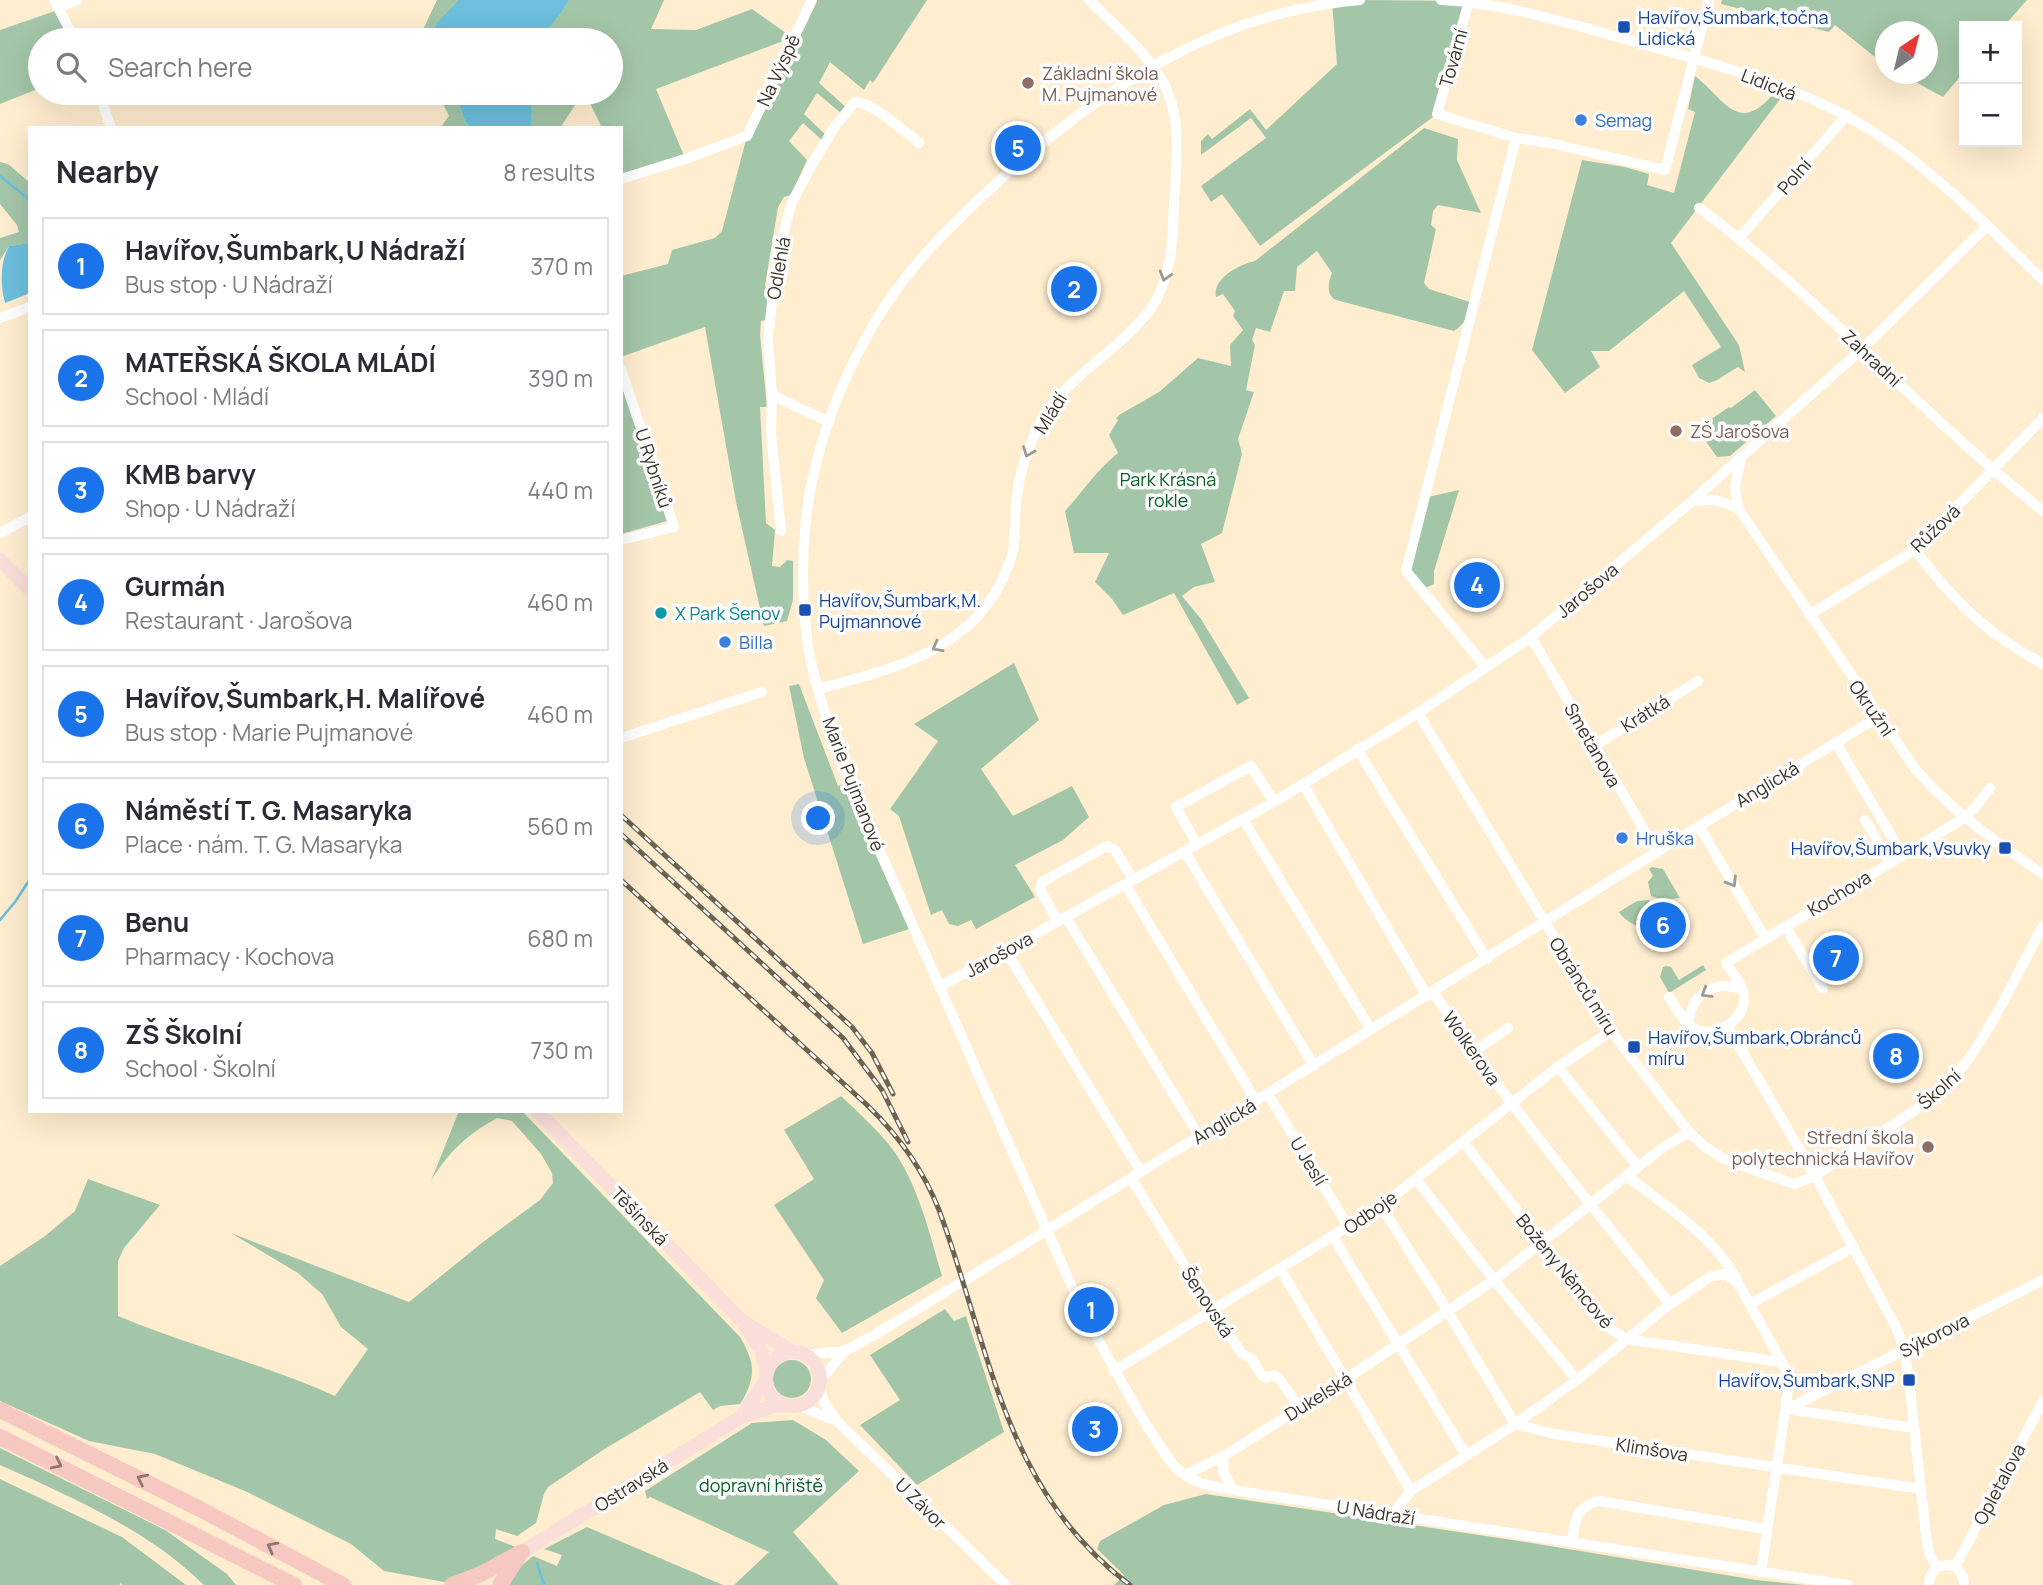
<!DOCTYPE html>
<html lang="en">
<head>
<meta charset="utf-8">
<style>
  :root { --surface:#fff; --page:#f7f7f7; --text:#2b2b33; --muted:#7c7c81; --line:#e1e1e2; --accent:#1a73e8 }
  body { margin:0; font-family:Manrope,sans-serif; background:var(--page); color:var(--text) }
  .controls { position:absolute; right:21px; top:21px; display:grid; overflow:hidden; border-radius:0px; box-shadow:0 7px 28px #0002 }
  .controls button { width:63px; height:63px; display:grid; place-items:center; padding:0; border:0; border-bottom:2px solid var(--line); background:var(--surface); color:var(--text); font:35px sans-serif }
  .compass { position:absolute; left:1875px; top:21px; width:63px; height:63px; border-radius:50%; background:var(--surface); box-shadow:0 7px 28px #0002; rotate:35deg }
  .you { position:absolute; left:819px; top:819px; width:24px; height:24px; margin:-18px; border:5px solid #fff; border-radius:50%; background:#1a73e8; box-shadow:0 0 0 10px #1a73e833 }
  .badge { display:grid; place-items:center; width:46px; height:46px; border-radius:50%; background:var(--accent); color:#fff; font-size:23px; font-weight:700 }
  .pin { position:absolute; translate:-50% -50%; border:4px solid #fff; box-shadow:0 2px 7px #0006 }
  .list { margin:0; padding:0; list-style:none }
  h2 { display:flex; justify-content:space-between; align-items:center; height:91px; margin:0; padding:0 28px; font-size:30px }
  h2 small { font-size:23px; font-weight:400; color:var(--muted) }
  .list li { display:grid; grid-template-columns:46px 1fr auto; gap:21px; align-items:center; box-sizing:border-box; height:98px; margin:0 14px 14px; padding:0 14px; border:2px solid var(--line); border-radius:0px }
  .list b { display:block; font-size:26px; white-space:nowrap }
  .list p { margin:0; font-size:23px; white-space:nowrap; color:var(--muted) }
  .list em { font-size:23px; font-style:normal; color:var(--muted) }
  .icon { flex:none; width:38px; height:38px; fill:none; stroke:currentColor; stroke-width:2; stroke-linecap:round; stroke-linejoin:round }
  .map { position:relative; flex:none; width:2043px; height:1585px; overflow:hidden }
  .search { position:absolute; background:var(--surface); box-shadow:0 7px 28px #0002; left:28px; top:28px; width:595px; height:77px; display:flex; align-items:center; gap:18px; box-sizing:border-box; padding:0 24px; border-radius:38px; color:var(--muted); font-size:26px }
  .panel { position:absolute; background:var(--surface); box-shadow:0 7px 28px #0002; left:28px; top:126px; width:595px; height:987px; border-radius:0px }
  .map>svg:first-child { display:block }
</style>
</head>
<body>
<div class="map">
<svg width="2043" height="1585" viewBox="0 0 2043 1585">
  <rect width="100%" height="100%" fill="#feedcf"/>
  <path fill="#a4c6a8" d="M437,0H664L651,29L696,30L752,9L793,38L812,0H927L873,83L870,80L864,90L830,62L819,83L848,109L843,115L817,93L804,114L828,137L825,143L803,123L789,141L807,160L791,195L784,197L778,207L765,286L771,289L769,319L761,321L760,335L767,407H760L766,523L775,530L772,566L780,567L787,560L793,561V600L787,621L764,626L736,502L705,327L621,357V276L668,264L672,250L715,238L722,231L747,136L791,38L656,89L685,158L625,179L621,170V128H602L585,93H611V40H418Z
    M1360,0L1469,1L1437,114L1260,246L1222,194L1211,202L1201,186L1266,138L1251,118L1201,155V141L1208,134L1212,139L1250,109L1266,130L1337,64L1332,2Z
    M1722,0H2027L2004,26H1964V72L1943,97L1901,74H1927V32H1885V65L1835,25L1829,32L1721,4Z
    M55,11L70,40H40V88L0,104V30Z
    M1695,76C1725,99 1738,137 1775,92L1784,94L1671,243L1739,345L1745,372L1738,367L1717,380L1709,383L1699,378L1692,365L1721,347L1684,291L1609,351H1591L1600,367L1565,393L1532,350L1582,160L1625,167L1649,174L1647,185L1674,193L1695,112L1688,109Z
    M438,93H456L464,119L470,128H440L449,116Z
    M531,93H583L560,128H531Z
    M1424,128L1458,139L1457,160L1481,213L1438,205L1433,211L1431,225L1436,229L1424,283L1429,289L1470,302C1467,315 1466,324 1454,331L1336,300C1326,295 1328,282 1332,273L1317,251L1297,267L1295,291H1284L1270,332L1256,328L1252,340L1255,345L1246,390L1254,392L1238,439L1242,454L1222,533L1201,544L1215,582L1194,587L1182,596L1201,619L1249,698L1237,705L1174,593L1123,615L1112,599L1095,582L1109,553H1074L1065,511C1083,492 1097,469 1118,453L1109,435L1118,420L1116,419L1119,415L1159,392L1198,358L1231,366L1230,345L1243,330L1233,316L1235,311L1223,294L1216,297C1212,279 1239,264 1255,261Z
    M0,162L8,164L30,183V243L9,246L0,260V238L19,232L17,225L0,204Z
    M621,382L667,521L621,534Z
    M1755,390L1776,416L1730,456L1717,457L1697,429L1729,407L1731,408Z
    M1459,490L1434,571V584L1421,590L1406,571L1424,498Z
    M1014,663L1039,720L981,769L1013,816L1072,786L1089,817L1063,840L1015,865L1035,897L976,929L971,920L958,926L949,924L942,910L931,915L899,816L890,809L938,741L914,724Z
    M799,684L838,786L844,784L909,929L863,944L804,758L789,686Z
    M1652,867L1663,869L1680,898L1662,900L1651,896L1648,882L1653,876L1649,869Z
    M1649,900L1654,915L1649,929C1638,927 1625,922 1619,912L1637,901Z
    M1703,965L1706,970L1669,993L1660,977L1663,967L1667,966L1671,967L1679,980Z
    M841,1096C857,1111 873,1126 887,1142C917,1178 929,1232 942,1276L842,1333L816,1298L824,1280L774,1205L814,1179L784,1130Z
    M459,1111H522L740,1337C756,1364 756,1378 740,1404L720,1406L713,1410L700,1392L603,1450L548,1487L544,1494L536,1523L517,1536L496,1529L495,1539L516,1547L470,1572L444,1582L384,1571L351,1544L245,1491L155,1454L89,1441L0,1401V1266L45,1236L75,1211L88,1179L160,1205L124,1248L118,1261V1316C190,1346 264,1364 335,1396L368,1349L341,1327L322,1294L298,1273L231,1233L409,1302L483,1242L540,1200L553,1183L552,1173L541,1154L512,1121L497,1118C467,1135 449,1151 431,1181Z
    M945,1309L954,1321L966,1316L1004,1432L917,1485L860,1425L900,1400L870,1355Z
    M773 1379a19 19 0 1 1 38 0a19 19 0 1 1-38 0Z
    M793,1420L826,1440L859,1471L793,1532L839,1585H734L769,1552L650,1497L647,1499L645,1491L752,1423Z
    M0,1448L165,1530L227,1574L236,1585H204C147,1529 71,1497 0,1465Z
    M0,1479L122,1537L186,1585H122L121,1583L119,1585H0Z
    M1206,1494L1519,1541L1756,1580L1804,1585H1114L1124,1575L1097,1549L1100,1541L1164,1505Z
    M587,1527L723,1585H505L515,1571L533,1556L557,1566L562,1555L544,1549Z"/>
  <path fill="#6cbfdd" d="M459,0H569C559,14 549,35 530,37C518,38 508,36 497,40H429L437,23Z
    M456,93H531V128H470L464,119Z
    M30,243V293L5,303C0,284 0,263 9,246Z"/>
  <g fill="none" stroke-linecap="round" stroke-linejoin="round">
    <path stroke="#6cbfdd" stroke-width="2.5" d="M0,176L30,200
      M0,920L15,902L30,879
      M537,1563L544,1585"/>
    <path stroke="#fff" stroke-width="10" d="M54,0L75,40
      M1360,0C1213,12 1093,93 988,191C947,229 906,270 877,319C848,367 825,422 813,477C801,532 800,596 809,652C816,690 830,728 842,765L1080,1305C1103,1349 1126,1392 1152,1434C1162,1448 1171,1466 1186,1476C1200,1485 1217,1487 1233,1490L1848,1585
      M1441,0C1506,3 1569,24 1632,41C1718,65 1810,88 1884,139C1943,179 1992,231 2043,280
      M1469,1L1437,114L1516,138L1406,571L1485,666
      M58,7L77,0
      M99,93L111,128
      M1516,138L1550,143L1665,170L1709,0
      M621,179L688,158L747,136L812,0
      M1699,208C1741,238 1779,272 1817,307C1892,376 1964,448 2043,511
      M1740,237L1847,115
      M0,318L30,307
      M621,369L674,527L621,540
      M772,395L829,422
      M1741,458L1735,486L1738,508L1916,770C1953,812 1997,843 2043,874
      M1692,501L1716,500L1738,508
      M781,531L771,433L772,395L768,338L777,259L791,204L815,159L836,125L855,102C872,102 905,132 919,143
      M0,533L30,517
      M1915,550C1955,602 1984,632 2043,664
      M1809,615L1915,550L2043,418
      M1531,637L1657,852
      M818,689C886,671 965,653 1000,584C1005,574 1011,562 1013,550C1016,533 1014,515 1017,497C1019,474 1028,448 1038,427C1062,379 1111,357 1144,317C1154,306 1162,290 1166,275C1173,252 1173,226 1174,202C1176,163 1183,119 1163,82C1146,51 1115,26 1089,0
      M1418,713L1611,1031L1689,1132L1705,1147L1724,1159L1757,1171L1794,1184L1815,1176L1938,1095C1981,1055 2014,979 2043,926
      M621,738L762,692
      M1836,743L1902,854
      M1594,746L1698,681
      M1357,749L1487,959
      M1303,784L1427,996
      M1243,819L1371,1030
      M1865,820L1890,862
      M1699,826L1765,938
      M1197,845L1176,807L1251,766L1274,802
      M1185,852L1314,1066
      M1125,884L1256,1101
      M1066,917L1199,1136
      M1058,921L1040,890L1042,882L1107,846L1115,850L1133,880
      M1785,926L1823,989
      M1006,951L1141,1172
      M939,987L1274,802L1418,713L1531,637L1692,501L1863,348L1987,226
      M1433,992C1505,1101 1589,1202 1670,1304
      M1669,997C1676,1007 1685,1026 1697,1030C1720,1038 1750,1016 1743,991C1740,981 1731,971 1726,963L1964,818L1974,809L1990,788
      M1689,1026C1688,995 1715,978 1743,990
      M1728,1027L1815,1176L1897,1329L1904,1350L1909,1380L1926,1535L1930,1555L1937,1567
      M1473,1052L1508,1028
      M1558,1067L1638,1167
      M1268,1094L1349,1228
      M1463,1142L1612,1330L1626,1339L1781,1362
      M1627,1176C1666,1207 1715,1236 1738,1282
      M1131,1178L1212,1310L1242,1354L1252,1359L1262,1376L1267,1378L1273,1375L1278,1377L1299,1407
      M1416,1179L1494,1280L1577,1380
      M1381,1206L1445,1307L1515,1424L1554,1434L1921,1489
      M1333,1237L1466,1455
      M1281,1270L1411,1491
      M1750,1304L1854,1247
      M805,1355L845,1351
      M1114,1371L1381,1206L1558,1067L1611,1031
      M820,1380L845,1351L876,1334L1031,1240L1657,852L1878,717
      M819,1386L824,1402L837,1421L1006,1585
      M797,1405L837,1421
      M1787,1409L2043,1280
      M1787,1409L1914,1428
      M1224,1456L1223,1471L1233,1490
      M1185,1475L1224,1456L1346,1379L1494,1280L1661,1149L1689,1132
      M1392,1515L1411,1491L1515,1424L1577,1380L1670,1304L1711,1276L1725,1274L1738,1283L1790,1377L1761,1572
      M1572,1542C1575,1521 1575,1507 1599,1501L1766,1529
      M1955,1567L2043,1401
      M1929,1585C1929,1559 1964,1558 1964,1585"/>
    <path stroke="#fadeda" stroke-width="14" d="M0,560L30,590
      M537,1111L742,1321L793,1352
      M743,1322L761,1350L767,1370
      M766 1379a27 27 0 1 1 54 0a27 27 0 1 1-54 0Z
      M741,1417L766,1380
      M522,1552L741,1417L773,1406L785,1405"/>
    <path stroke="#f7c8c1" stroke-width="16" d="M0,1410L202,1510L343,1585
      M0,1437L294,1585
      M452,1585L481,1574L522,1552
      M500,1585L519,1555"/>
    <defs>
      <path id="rail" d="M621,815L852,1027L872,1053L893,1094
        M621,834L843,1038L882,1090L908,1142
        M621,880L867,1105C898,1135 923,1169 939,1210C990,1348 1004,1491 1130,1585"/>
    </defs>
    <use href="#rail" stroke="#6b6252" stroke-width="5"/>
    <use href="#rail" stroke="#fcfcfc" stroke-width="2.5" stroke-dasharray="8" stroke-linecap="butt"/>
  </g>
  <defs><path id="oneway-chevron" d="M-2-3.5L2.5 0L-2 3.5" fill="none" stroke-width="1.6" stroke-linecap="round" stroke-linejoin="round" transform="scale(1.75)"/></defs>
  <g stroke="#9c9a94">
    <use href="#oneway-chevron" transform="translate(1165 276) rotate(107)"/>
    <use href="#oneway-chevron" transform="translate(1028 452) rotate(111)"/>
    <use href="#oneway-chevron" transform="translate(937 647) rotate(151)"/>
    <use href="#oneway-chevron" transform="translate(1732 882) rotate(59)"/>
    <use href="#oneway-chevron" transform="translate(1706 993) rotate(148)"/>
  </g>
  <g stroke="#8f776d">
    <use href="#oneway-chevron" transform="translate(57 1464) rotate(26)"/>
    <use href="#oneway-chevron" transform="translate(142 1479) rotate(-153)"/>
    <use href="#oneway-chevron" transform="translate(272 1547) rotate(-152)"/>
  </g>
  <g fill="#1a4fb4" stroke="#fcfcfc" stroke-width="2.5">
    <rect x="1617" y="20" width="14" height="14" rx="3.5"/>
    <rect x="798" y="603" width="14" height="14" rx="3.5"/>
    <rect x="1998" y="841" width="14" height="14" rx="3.5"/>
    <rect x="1627" y="1040" width="14" height="14" rx="3.5"/>
    <rect x="1902" y="1373" width="14" height="14" rx="3.5"/>
  </g>
  <g fill="#8d6e63" stroke="#fcfcfc" stroke-width="2.5">
    <circle cx="1028" cy="83" r="7"/>
    <circle cx="1676" cy="431" r="7"/>
    <circle cx="1928" cy="1147" r="7"/>
  </g>
  <g fill="#3f7fe0" stroke="#fcfcfc" stroke-width="2.5">
    <circle cx="1581" cy="120" r="7"/>
    <circle cx="725" cy="642" r="7"/>
    <circle cx="1622" cy="838" r="7"/>
  </g>
  <circle fill="#0f9aa8" stroke="#fcfcfc" stroke-width="2.5" cx="661" cy="613" r="7"/>
  <g text-anchor="middle" dominant-baseline="central" stroke-width="7" stroke-linejoin="round" paint-order="stroke">
    <g font-size="18" fill="#164399" stroke="#fcfcfc" text-anchor="start">
      <text x="1638" y="17">Havířov,Šumbark,točna<tspan x="1638" dy="21">Lidická</tspan></text>
      <text x="819" y="600">Havířov,Šumbark,M.<tspan x="819" dy="21">Pujmannové</tspan></text>
      <text x="1991" y="848" text-anchor="end">Havířov,Šumbark,Vsuvky</text>
      <text x="1648" y="1037">Havířov,Šumbark,Obránců<tspan x="1648" dy="21">míru</tspan></text>
      <text x="1895" y="1380" text-anchor="end">Havířov,Šumbark,SNP</text>
    </g>
    <g font-size="18" fill="#3a3428" stroke="#fcfcfc">
      <text transform="translate(1453 58) rotate(-74)">Tovární</text>
      <text transform="translate(778 70) rotate(-65)">Na Výspě</text>
      <text transform="translate(1769 84) rotate(21)">Lidická</text>
      <text transform="translate(1794 176) rotate(-49)">Polní</text>
      <text transform="translate(778 268) rotate(-80)">Odlehlá</text>
      <text transform="translate(1872 358) rotate(43)">Zahradní</text>
      <text transform="translate(1050 413) rotate(-58)">Mládí</text>
      <text transform="translate(654 468) rotate(72)">U Rybníků</text>
      <text transform="translate(1935 528) rotate(-44)">Růžová</text>
      <text transform="translate(1587 590) rotate(-40)">Jarošova</text>
      <text transform="translate(1872 708) rotate(55)">Okružní</text>
      <text transform="translate(1645 713) rotate(-32)">Krátká</text>
      <text transform="translate(1593 745) rotate(60)">Smetanova</text>
      <text transform="translate(854 784) rotate(69)">Marie Pujmanové</text>
      <text transform="translate(1767 784) rotate(-31)">Anglická</text>
      <text transform="translate(1839 893) rotate(-31)">Kochova</text>
      <text transform="translate(999 954) rotate(-29)">Jarošova</text>
      <text transform="translate(1584 986) rotate(58)">Obránců míru</text>
      <text transform="translate(1472 1048) rotate(55)">Wolkerova</text>
      <text transform="translate(1939 1089) rotate(-42)">Školní</text>
      <text transform="translate(1224 1121) rotate(-31)">Anglická</text>
      <text transform="translate(1309 1161) rotate(59)">U Jeslí</text>
      <text transform="translate(1370 1212) rotate(-35)">Odboje</text>
      <text transform="translate(640 1216) rotate(46)">Těšínská</text>
      <text transform="translate(1565 1271) rotate(51)">Boženy Němcové</text>
      <text transform="translate(1208 1302) rotate(57)">Šenovská</text>
      <text transform="translate(1934 1335) rotate(-27)">Sýkorova</text>
      <text transform="translate(1318 1396) rotate(-32)">Dukelská</text>
      <text transform="translate(1652 1449) rotate(9)">Klimšova</text>
      <text transform="translate(1999 1484) rotate(-62)">Opletalova</text>
      <text transform="translate(631 1485) rotate(-32)">Ostravská</text>
      <text transform="translate(921 1503) rotate(45)">U Závor</text>
      <text transform="translate(1376 1512) rotate(9)">U Nádraží</text>
    </g>
    <g font-size="18" fill="#785e54" stroke="#fcfcfc" text-anchor="start">
      <text x="1042" y="73">Základní škola<tspan x="1042" dy="21">M. Pujmanové</tspan></text>
      <text x="1690" y="431">ZŠ Jarošova</text>
      <text x="1914" y="1137" text-anchor="end">Střední škola<tspan x="1914" dy="21">polytechnická Havířov</tspan></text>
    </g>
    <g font-size="18" fill="#366cbe" stroke="#fcfcfc" text-anchor="start">
      <text x="1595" y="120">Semag</text>
      <text x="739" y="642">Billa</text>
      <text x="1636" y="838">Hruška</text>
    </g>
    <g font-size="18" fill="#036024" stroke="#fcfcfc">
      <text x="1168" y="479">Park Krásná<tspan x="1168" dy="21">rokle</tspan></text>
      <text x="761" y="1485">dopravní hřiště</text>
    </g>
    <g font-size="18" fill="#0d838f" stroke="#fcfcfc" text-anchor="start">
      <text x="675" y="613">X Park Šenov</text>
    </g>
  </g>
</svg>
<div class="controls">
<button>+</button>
<button>−</button>
</div>
<svg class="compass" viewBox="-18 -18 36 36"><path d="M0-13l5 13h-10z" fill="#e53935"/><path d="M0 13l5-13h-10z" fill="#7c7c81"/></svg>
<div class="you"></div>
<div class="pin badge" style="left:1091px;top:1310px">1</div>
<div class="pin badge" style="left:1074px;top:289px">2</div>
<div class="pin badge" style="left:1095px;top:1429px">3</div>
<div class="pin badge" style="left:1477px;top:585px">4</div>
<div class="pin badge" style="left:1018px;top:148px">5</div>
<div class="pin badge" style="left:1663px;top:925px">6</div>
<div class="pin badge" style="left:1836px;top:958px">7</div>
<div class="pin badge" style="left:1896px;top:1056px">8</div>
<div class="search"><svg class="icon" aria-label="search" viewBox="0 0 24 24"><circle cx="10" cy="10" r="6"/><path d="M15 15l6 6"/></svg>Search here</div>
<section class="panel">
<h2>Nearby<small>8 results</small></h2>
<ul class="list">
<li><span class="badge">1</span><div><b>Havířov,Šumbark,U Nádraží</b><p>Bus stop · U Nádraží</p></div><em>370 m</em></li>
<li><span class="badge">2</span><div><b>MATEŘSKÁ ŠKOLA MLÁDÍ</b><p>School · Mládí</p></div><em>390 m</em></li>
<li><span class="badge">3</span><div><b>KMB barvy</b><p>Shop · U Nádraží</p></div><em>440 m</em></li>
<li><span class="badge">4</span><div><b>Gurmán</b><p>Restaurant · Jarošova</p></div><em>460 m</em></li>
<li><span class="badge">5</span><div><b>Havířov,Šumbark,H. Malířové</b><p>Bus stop · Marie Pujmanové</p></div><em>460 m</em></li>
<li><span class="badge">6</span><div><b>Náměstí T. G. Masaryka</b><p>Place · nám. T. G. Masaryka</p></div><em>560 m</em></li>
<li><span class="badge">7</span><div><b>Benu</b><p>Pharmacy · Kochova</p></div><em>680 m</em></li>
<li><span class="badge">8</span><div><b>ZŠ Školní</b><p>School · Školní</p></div><em>730 m</em></li>
</ul>
</section>
</div>
</body>
</html>
